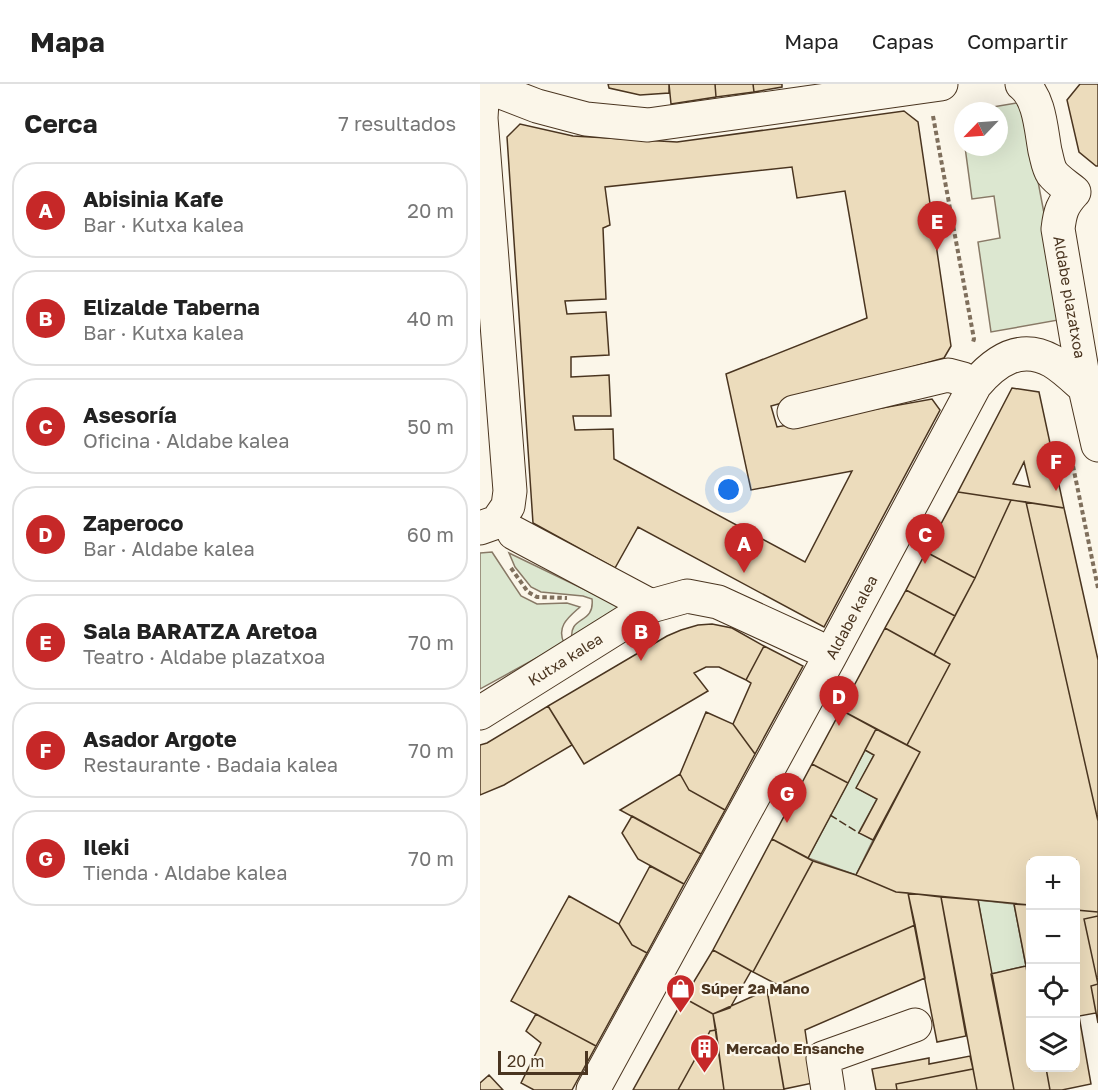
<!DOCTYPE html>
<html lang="es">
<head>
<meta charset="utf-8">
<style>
  :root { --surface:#fff; --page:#f2f2f2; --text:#222; --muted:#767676; --line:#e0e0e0; --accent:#c62828 }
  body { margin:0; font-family:"Golos Text",sans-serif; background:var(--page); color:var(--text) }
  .controls { position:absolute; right:18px; bottom:18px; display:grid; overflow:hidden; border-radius:12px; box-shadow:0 6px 24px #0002 }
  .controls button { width:54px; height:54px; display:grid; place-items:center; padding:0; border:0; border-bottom:2px solid var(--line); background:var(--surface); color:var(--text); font:30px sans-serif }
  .compass { position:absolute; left:474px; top:18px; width:54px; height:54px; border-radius:50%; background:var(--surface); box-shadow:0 6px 24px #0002; rotate:245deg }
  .scale { position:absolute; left:18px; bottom:15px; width:90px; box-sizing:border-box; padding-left:6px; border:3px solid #4a3520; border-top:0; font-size:16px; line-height:21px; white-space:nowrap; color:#4a3520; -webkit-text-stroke:4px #fbf6e9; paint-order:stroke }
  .you { position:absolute; left:249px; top:406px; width:21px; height:21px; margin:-15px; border:4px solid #fff; border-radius:50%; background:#1a73e8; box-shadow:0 0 0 9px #1a73e833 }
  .badge { display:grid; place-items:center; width:39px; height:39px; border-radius:50%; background:var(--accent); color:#fff; font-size:20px; font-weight:700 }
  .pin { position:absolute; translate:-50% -50px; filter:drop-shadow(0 2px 3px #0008) }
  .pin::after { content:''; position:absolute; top:32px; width:21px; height:18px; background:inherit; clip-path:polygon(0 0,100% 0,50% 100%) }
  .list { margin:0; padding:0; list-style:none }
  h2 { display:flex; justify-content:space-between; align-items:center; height:78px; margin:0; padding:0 24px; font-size:26px }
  h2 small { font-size:20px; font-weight:400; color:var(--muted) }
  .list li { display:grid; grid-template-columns:39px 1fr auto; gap:18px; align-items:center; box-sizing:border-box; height:96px; margin:0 12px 12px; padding:0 12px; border:2px solid var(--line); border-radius:24px }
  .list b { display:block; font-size:22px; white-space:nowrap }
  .list p { margin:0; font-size:20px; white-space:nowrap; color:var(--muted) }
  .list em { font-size:20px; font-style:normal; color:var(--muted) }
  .icon { flex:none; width:33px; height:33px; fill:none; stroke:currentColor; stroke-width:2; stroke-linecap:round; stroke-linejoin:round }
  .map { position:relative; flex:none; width:618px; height:1006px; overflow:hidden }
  header { display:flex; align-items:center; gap:36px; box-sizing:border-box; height:84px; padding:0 30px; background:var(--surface); border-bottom:2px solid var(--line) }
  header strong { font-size:28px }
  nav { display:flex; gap:33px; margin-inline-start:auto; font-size:21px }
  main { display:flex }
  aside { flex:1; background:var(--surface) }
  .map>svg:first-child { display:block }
</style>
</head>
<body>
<header>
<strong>Mapa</strong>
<nav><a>Mapa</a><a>Capas</a><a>Compartir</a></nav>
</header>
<main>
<aside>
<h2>Cerca<small>7 resultados</small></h2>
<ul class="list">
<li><span class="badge">A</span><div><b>Abisinia Kafe</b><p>Bar · Kutxa kalea</p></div><em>20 m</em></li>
<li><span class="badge">B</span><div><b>Elizalde Taberna</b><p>Bar · Kutxa kalea</p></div><em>40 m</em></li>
<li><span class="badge">C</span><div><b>Asesoría</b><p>Oficina · Aldabe kalea</p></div><em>50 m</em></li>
<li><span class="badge">D</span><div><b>Zaperoco</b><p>Bar · Aldabe kalea</p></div><em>60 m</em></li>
<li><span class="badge">E</span><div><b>Sala BARATZA Aretoa</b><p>Teatro · Aldabe plazatxoa</p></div><em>70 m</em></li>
<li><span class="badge">F</span><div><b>Asador Argote</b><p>Restaurante · Badaia kalea</p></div><em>70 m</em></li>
<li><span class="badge">G</span><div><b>Ileki</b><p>Tienda · Aldabe kalea</p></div><em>70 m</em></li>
</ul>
</aside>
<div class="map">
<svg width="618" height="1006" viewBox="0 0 618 1006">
  <rect width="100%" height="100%" fill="#fbf6e9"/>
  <path fill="#dce7d0" stroke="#887966" stroke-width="1.5" d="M543,18L584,235L511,248L498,158L520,154L514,112L492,115L485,63H519V27H489Z
    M12,468L41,512L57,520L87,519L100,523C89,533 76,542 84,559L0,605V469Z
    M29,469L145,525L92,556C88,531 115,541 112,515L103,512L61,508L51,503L35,483Z
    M385,666L394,671L377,704L397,715L379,748L393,756L376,791L328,774Z
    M498,816L534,820L546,882L511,890Z"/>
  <path fill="#ecdcbc" stroke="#4a3520" stroke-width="1.5" fill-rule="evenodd" d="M128,0H189V9L160,11L129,4Z
    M189,0H235L236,13L191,20Z
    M235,0H273L274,8L236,13Z
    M273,0H302V3L274,8Z
    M600,0H618V82H616L599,68L587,16Z
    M424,27L438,38L471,262L464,274L291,322L297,343L452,315L460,326L344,543L158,443L135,484L53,439L27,53L40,40L93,52L197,58ZM312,83L317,114L365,107L387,234L246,290L271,406L372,387L325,478L134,375L133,345L95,346L93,332H131L129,291L91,293V273L129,271L126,228L87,230L85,217L126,215L123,144L130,141L125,103Z
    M532,304L559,308L584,424L478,408ZM544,378L550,403L533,400Z
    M478,408L531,416L495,494L446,468Z
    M531,416L546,418L618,737V828L596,826V776H550V821L416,808L376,791L440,668L427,661L470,580L454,571L495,494Z
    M546,418L584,424L591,455L618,576V737Z
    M446,468L495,494L475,532L426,506Z
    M426,506L475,532L454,571L405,544Z
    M232,540L252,544L284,562L266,596L239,583H226L214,589L228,607L104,680L68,622L187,552L201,546L218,541Z
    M405,544L470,580L427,661L361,626Z
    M284,562L323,582L275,670L253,640L271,599L266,596Z
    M68,622L92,661L24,701L0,711V661L7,659Z
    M361,626L396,645L368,699L332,680Z
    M226,628L253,640L275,670L245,726L209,706L200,690Z
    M396,645L440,668L393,756L379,749L397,715L376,704L394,671L385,666Z
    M332,680L368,699L328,774L292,755Z
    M200,690L209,706L245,726L221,770L140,726Z
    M152,732L221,770L204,800L158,775L142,749Z
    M292,755L333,777L273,888L233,866Z
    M333,777L376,791L416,808L428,809L435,841L298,901L273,888Z
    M170,782L204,800L167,869L152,861L139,840Z
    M428,809L461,813L486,952L457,958Z
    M89,812L139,840L152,861L167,869L116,962L31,917Z
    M461,813L498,816L534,1006H497Z
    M534,820L550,821V907L546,882Z
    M596,826L618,828V832L604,835L618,900L611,902L616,929L599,932L611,1000L582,1006H570L566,984H596Z
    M618,832V900L604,835Z
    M435,841L445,894L325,946L333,999L304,1005L287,906Z
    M233,866L271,887L250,924L233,930L204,914Z
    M546,882L550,907V984H566L570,1006H534L511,890Z
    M618,900V939L611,902Z
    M287,906L304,1006H244L233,930Z
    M204,914L233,930L236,946L230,947L223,961L232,966L228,973L219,968L198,1006H153Z
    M56,930L116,962L92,1006H54L41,999L61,959L46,947Z
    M236,946L244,1006H198L219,968L228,973L232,966L223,961L230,947Z
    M490,972L493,985L416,1000L417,1006H396L392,985L449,974V980Z
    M493,985L497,1006H417L416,1000Z
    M9,991L23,1006H0V999Z"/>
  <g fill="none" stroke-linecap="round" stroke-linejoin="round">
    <defs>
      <path id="minor" d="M0,0L57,22L106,35L168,41L461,0
        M542,0C560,14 561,46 565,67C567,74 568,83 572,89C578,97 587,102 594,108
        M594,108C582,121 580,128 578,145L605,304L618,361
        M314,328L468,291L483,295L495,301
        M0,444L17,438L28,422L30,407L1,34L3,1
        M34,449L171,522
        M0,629L171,522L207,512L238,518L336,563
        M113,1006L350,572L495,301C516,276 541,260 572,277C584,284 595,295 605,304
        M348,1006L343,974L435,941"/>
    </defs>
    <use href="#minor" stroke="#4a3520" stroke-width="35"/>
    <path stroke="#7f6f5c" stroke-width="4" stroke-dasharray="4.5 3" stroke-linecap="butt" d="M453,32L494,255L493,258
      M593,382L618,504
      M31,484L48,508L57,513L87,514"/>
    <use href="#minor" stroke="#fbf6e9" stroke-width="33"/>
    <path stroke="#4a3520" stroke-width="1.5" stroke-dasharray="8 3" stroke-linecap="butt" d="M350,731L379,749"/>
  </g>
  <defs>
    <symbol id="shop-pin" viewBox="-11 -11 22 30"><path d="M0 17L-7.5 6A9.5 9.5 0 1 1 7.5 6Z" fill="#c62828" stroke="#fbf6e9"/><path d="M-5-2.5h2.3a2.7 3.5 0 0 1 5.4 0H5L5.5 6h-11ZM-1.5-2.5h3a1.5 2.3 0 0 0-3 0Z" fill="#fff"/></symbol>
    <symbol id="building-pin" viewBox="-11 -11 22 30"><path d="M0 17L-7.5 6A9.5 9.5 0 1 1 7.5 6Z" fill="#c62828" stroke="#fbf6e9"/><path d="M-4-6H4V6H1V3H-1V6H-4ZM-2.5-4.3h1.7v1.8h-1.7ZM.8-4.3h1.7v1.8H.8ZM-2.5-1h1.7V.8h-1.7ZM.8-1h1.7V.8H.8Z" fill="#fff"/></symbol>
  </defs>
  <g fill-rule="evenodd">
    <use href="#shop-pin" x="184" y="888" width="33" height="45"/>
    <use href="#building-pin" x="208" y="948" width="33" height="45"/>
  </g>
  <g text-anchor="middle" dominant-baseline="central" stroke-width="4.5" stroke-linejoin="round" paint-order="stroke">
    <g font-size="15" fill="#4a3520" stroke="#fbf6e9">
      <text transform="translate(590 213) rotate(80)">Aldabe plazatxoa</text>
      <text transform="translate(371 533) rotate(-62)">Aldabe kalea</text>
      <text transform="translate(85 575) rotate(-32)">Kutxa kalea</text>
    </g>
    <g font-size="15" font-weight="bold" fill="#4a3520" stroke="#fbf6e9" text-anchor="start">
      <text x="221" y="904">Súper 2ª Mano</text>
      <text x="246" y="964">Mercado Ensanche</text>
    </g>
  </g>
</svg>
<div class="controls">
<button>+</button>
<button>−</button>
<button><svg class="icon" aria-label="locate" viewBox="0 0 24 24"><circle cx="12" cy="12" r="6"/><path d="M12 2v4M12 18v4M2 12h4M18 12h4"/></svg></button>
<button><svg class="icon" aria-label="layers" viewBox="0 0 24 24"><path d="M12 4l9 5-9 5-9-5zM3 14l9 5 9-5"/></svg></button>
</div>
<svg class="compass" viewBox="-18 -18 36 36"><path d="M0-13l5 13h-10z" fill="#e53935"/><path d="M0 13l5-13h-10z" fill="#767676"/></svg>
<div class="scale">20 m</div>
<div class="you"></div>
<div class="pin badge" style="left:264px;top:489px">A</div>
<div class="pin badge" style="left:161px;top:577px">B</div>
<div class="pin badge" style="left:445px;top:480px">C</div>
<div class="pin badge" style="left:359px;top:642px">D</div>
<div class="pin badge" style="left:457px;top:167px">E</div>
<div class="pin badge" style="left:576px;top:407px">F</div>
<div class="pin badge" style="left:307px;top:739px">G</div>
</div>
</main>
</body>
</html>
